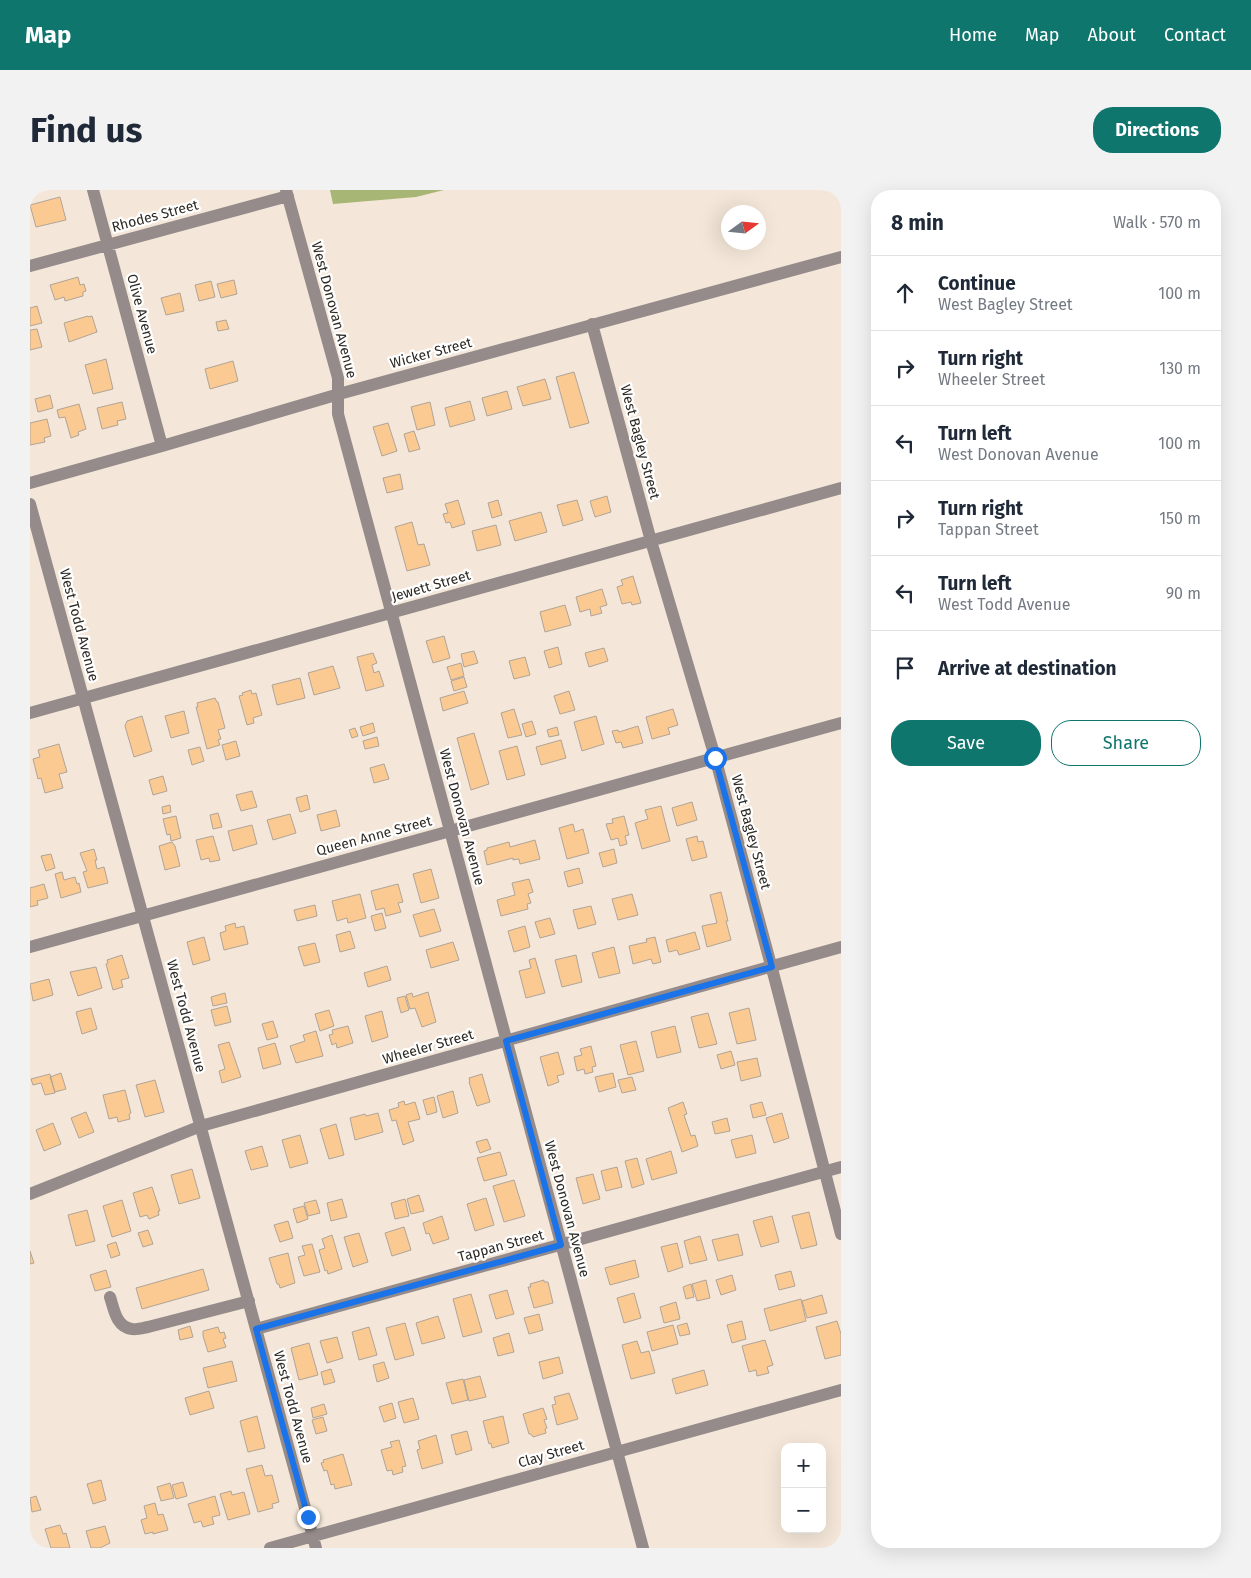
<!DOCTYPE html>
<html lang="en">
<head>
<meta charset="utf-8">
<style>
  :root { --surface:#fff; --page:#f2f2f3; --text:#1f2937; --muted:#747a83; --line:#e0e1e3; --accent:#0f766e }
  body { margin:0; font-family:"Fira Sans",sans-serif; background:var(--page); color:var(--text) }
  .controls { position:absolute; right:15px; bottom:15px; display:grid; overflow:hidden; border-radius:10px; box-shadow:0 5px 20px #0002 }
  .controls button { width:45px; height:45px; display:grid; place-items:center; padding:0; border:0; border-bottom:1px solid var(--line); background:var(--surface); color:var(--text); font:25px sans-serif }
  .compass { position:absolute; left:691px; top:15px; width:45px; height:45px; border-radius:50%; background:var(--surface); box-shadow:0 5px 20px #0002; rotate:75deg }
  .stop { position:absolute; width:15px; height:15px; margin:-11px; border:4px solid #1a73e8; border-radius:50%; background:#fff }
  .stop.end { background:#1a73e8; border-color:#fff; box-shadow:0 1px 5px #0008 }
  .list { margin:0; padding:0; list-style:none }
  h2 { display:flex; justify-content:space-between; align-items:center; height:65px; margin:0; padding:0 20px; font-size:21px }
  h2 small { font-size:16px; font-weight:400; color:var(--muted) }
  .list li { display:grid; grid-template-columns:32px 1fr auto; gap:15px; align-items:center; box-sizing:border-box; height:75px; padding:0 20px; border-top:1px solid var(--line) }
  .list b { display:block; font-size:19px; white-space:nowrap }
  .list p { margin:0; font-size:16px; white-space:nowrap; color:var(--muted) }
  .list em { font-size:16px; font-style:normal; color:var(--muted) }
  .actions { display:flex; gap:10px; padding:15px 20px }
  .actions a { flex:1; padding:11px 0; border:1px solid var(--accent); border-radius:20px; text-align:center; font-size:18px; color:var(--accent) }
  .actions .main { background:var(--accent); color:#fff }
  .icon { flex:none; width:28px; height:28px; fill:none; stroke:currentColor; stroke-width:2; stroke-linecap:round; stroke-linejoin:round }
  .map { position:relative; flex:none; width:811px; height:1358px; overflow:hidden; border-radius:20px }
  header { display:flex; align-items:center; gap:30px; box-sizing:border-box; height:70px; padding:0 25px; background:var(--accent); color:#fff }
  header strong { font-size:24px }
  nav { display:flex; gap:28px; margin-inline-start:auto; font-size:18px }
  .intro { display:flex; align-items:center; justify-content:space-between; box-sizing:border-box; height:120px; padding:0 30px }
  h1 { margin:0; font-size:35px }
  .button { padding:12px 22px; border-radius:20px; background:var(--accent); color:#fff; font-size:18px; font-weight:700 }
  main { display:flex; gap:30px; padding:0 30px }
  aside { flex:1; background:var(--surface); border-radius:20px; box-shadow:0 5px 20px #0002 }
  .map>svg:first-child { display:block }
</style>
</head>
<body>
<header>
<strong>Map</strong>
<nav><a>Home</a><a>Map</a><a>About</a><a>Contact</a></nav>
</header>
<div class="intro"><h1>Find us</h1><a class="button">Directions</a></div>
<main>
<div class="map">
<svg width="811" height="1358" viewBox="0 0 811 1358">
  <rect width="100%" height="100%" fill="#f4e7d9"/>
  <path fill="#a7b674" d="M300,0H414L386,7L303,14Z"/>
  <path fill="#fbca93" stroke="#b0a497" d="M30,7L36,30L6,37L0,15Z
    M48,87L50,95L54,94L56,101L53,102V106L35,111L34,107L25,110L20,95Z
    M204,90L207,104L191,108L187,94Z
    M181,91L185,107L169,111L165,95Z
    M150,103L154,121L136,125L131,108Z
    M7,116L12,133L0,136V118Z
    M58,126V127L62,126L67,142L39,152L34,133Z
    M196,130L199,139L188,141L186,132Z
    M7,139L12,157L0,160V140Z
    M76,169L83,199L63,204L55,175Z
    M203,171L208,191L180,199L175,179Z
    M544,182L559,233L540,238L526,187Z
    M515,189L521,209L493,216L487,197Z
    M477,201L482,219L457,226L452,208Z
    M20,205L23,218L8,222L5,209Z
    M440,211L445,230L420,237L415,218Z
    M92,212L96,229L87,231L88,235L72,239L67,218Z
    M400,212L405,235L387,240L381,217Z
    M49,214L56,239L48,242L49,245L41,248L35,227L29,228L27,220Z
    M17,229L21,246L14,248L15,252L0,255V233Z
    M358,233L367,261L352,266L343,237Z
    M384,241L390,259L379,262L374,244Z
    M370,284L373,299L357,303L353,288Z
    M577,306L581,322L565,327L560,311Z
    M428,310L435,334L422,338L420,332L416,333L413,324L418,323L415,314Z
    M468,310L472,325L462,328L458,313Z
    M547,310L553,330L533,336L527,315Z
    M511,322L517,342L485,351L479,331Z
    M382,332L388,355L394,354L400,375L377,381L365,337Z
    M466,335L471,355L447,361L442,341Z
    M603,386L611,413L602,415L601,412L592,414L587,397L593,395L591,390Z
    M572,399L577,415L570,417L572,423L561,426L560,419L550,422L546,407Z
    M535,415L541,435L515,442L510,422Z
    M414,446L420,468L403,473L396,451Z
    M528,457L532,474L519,478L514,461Z
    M574,458L578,471L559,477L555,463Z
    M444,461L448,473L434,477L431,464Z
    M343,463L347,473L342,475L344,483L349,481L354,496L336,501L327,467Z
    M495,467L500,485L484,489L479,471Z
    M431,473L434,486L421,490L417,477Z
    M303,476L310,498L284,505L278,483Z
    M434,487L437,497L424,501L421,491Z
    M270,488L275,508L247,515L242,495Z
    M221,500L222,504L226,503L232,525L223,528L224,533L217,535L209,506L213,505L212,503Z
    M434,501L438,513L413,521L410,508Z
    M539,501L545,520L530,524L524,506Z
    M185,508L187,512H188L195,538L188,540L191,549L188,550L190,555L177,559L166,517H168L167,513Z
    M484,519L492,545L478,548L471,523Z
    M643,519L648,535L638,538L640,544L622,549L616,527Z
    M154,521L159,543L141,548L135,526Z
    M112,526L122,561L104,567L95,536L97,531Z
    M566,526L574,554L552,561L544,532Z
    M502,531L506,544L496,547L492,534Z
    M343,533L345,542L333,546L330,537Z
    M608,536L613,553L593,558L591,552L586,553L582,541L588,540L589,542Z
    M527,537L529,545L519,547L517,540Z
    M325,538L328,546L322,548L319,540Z
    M444,543L459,594L441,600L427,548Z
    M347,547L349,556L335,559L333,551Z
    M531,550L536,568L511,575L506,557Z
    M206,551L210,566L196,570L192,555Z
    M29,554L37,582L29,584L33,598L15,603L11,588L8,589L3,569L10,567L8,560Z
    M487,556L495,585L477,590L469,561Z
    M170,557L174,571L162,575L158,560Z
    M354,574L359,589L344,593L340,578Z
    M133,586L137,601L123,605L119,590Z
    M222,601L227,617L211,621L206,605Z
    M277,605L280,619L270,622L266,608Z
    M662,612L667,630L647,636L642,618Z
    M140,615L141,622L133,624L132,617Z
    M631,616L640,651L612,659L605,633L618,629L615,620Z
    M306,620L310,636L291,641L287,625Z
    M188,623L192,637L183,639L180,625Z
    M260,624L266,643L243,650L237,630Z
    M146,626L151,648L141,651L140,644L137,645L133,629Z
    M594,626L599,645L595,646L597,654L590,656L588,648L581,650L576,634L583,633L582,629Z
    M543,634L545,642L553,639L559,663L537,669L529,638Z
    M222,635L227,654L203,661L198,641Z
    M183,646L190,670L180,672L179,668L171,670L166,650Z
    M667,646L668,652L673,651L677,667L662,671L656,649Z
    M505,650L510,669L490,674L489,669L483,670V668L457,675L454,661L457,660V658L479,652L480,657Z
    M142,652L145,656L150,676L135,680L129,656Z
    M64,659L67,670H65L67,679L74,677L78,693L58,698L53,682L57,681L50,663Z
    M584,659L587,673L573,677L569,663Z
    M21,664L25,678L16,681L11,666Z
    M549,678L553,693L538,697L534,682Z
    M401,679L409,708L391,713L383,684Z
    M32,682L34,690L45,687L47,694L49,693L51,702L31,708L25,684Z
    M499,689L503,702L498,704L501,713L497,714L498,719L471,726L467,710L485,705L482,693Z
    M14,694L18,708L7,711L8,715L0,717V698Z
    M368,694L373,712L368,713L371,722L356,726L354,718L346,720L341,701Z
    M691,702L698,731H696L701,750L677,757L672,736L687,733L680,705Z
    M330,704L336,728L318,733L317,728L307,731L302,711Z
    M602,704L608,725L588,730L582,709Z
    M285,715L287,726L267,731L264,720Z
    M561,716L566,734L548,739L543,720Z
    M404,719L411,741L390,747L383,725Z
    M352,723L356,738L345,741L341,726Z
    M520,728L525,744L510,748L505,732Z
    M205,733L206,738L214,736L218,754L194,760L190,743L196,741L195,736Z
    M495,736L500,757L484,762L478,741Z
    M320,741L325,758L310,762L306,745Z
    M665,742L670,759L649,765L647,760L639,762L636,750Z
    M174,747L180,770L163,775L157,752Z
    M625,747L631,772L623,774L621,769L603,774L599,756L617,752L616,749Z
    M423,752L429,770L401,778L396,760Z
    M285,753L290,772L274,776L268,757Z
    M584,757L590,783L569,788L562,763Z
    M92,765L99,788L91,790L93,797L83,800L76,774L78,773L77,770Z
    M546,765L552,792L532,797L525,770Z
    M505,768L515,803L496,808L489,781L501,778L499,770Z
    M357,776L361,790L338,797L334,783Z
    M66,777L72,798L48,806L40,782Z
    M19,789L23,805L3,811L0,794Z
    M398,802L406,832L392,837L385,818L380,819L376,805L382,803L383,807Z
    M195,803L197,813L183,816L181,807Z
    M375,806L379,820L371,823L367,808Z
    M197,816L201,832L185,836L181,820Z
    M61,818L67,839L52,844L46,822Z
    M719,818L726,850L707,854L699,823Z
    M299,820L304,836L290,841L285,824Z
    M352,821L358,847L342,852L335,826Z
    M678,823L687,854L669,858L661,827Z
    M243,831L248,847L237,850L232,834Z
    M318,836L323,853L307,858L306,853L302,855L299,845L303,844L302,840Z
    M645,836L651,862L627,868L621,842Z
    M286,841L293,866L266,873L260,856L275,851L273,845Z
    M606,851L614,881L598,885L590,855Z
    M199,852L211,887L192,893L189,881L195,879L188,855Z
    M245,853L251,874L233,879L228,858Z
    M561,856L566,876L562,877L563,882L555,884L554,879L547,881L544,867L552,865L550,859Z
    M701,861L705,875L691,879L687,865Z
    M528,862L534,884L527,886L529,892L518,896L510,867Z
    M727,868L731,886L711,891L707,872Z
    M31,883L36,899L25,902L20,887Z
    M583,883L586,897L569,902L565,887Z
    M20,884L25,903L15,905L11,893L3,895L1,889Z
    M452,884L460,912L447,916L439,892H440L439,888Z
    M602,887L606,900L592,903L588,890Z
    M125,890L134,922L115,927L106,895Z
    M95,900L101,923L99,924L100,929L88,932L87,927L79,929L73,905Z
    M423,901L428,923L413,928L407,906Z
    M404,907L407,922L397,925L393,910Z
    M374,911L375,915L385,912L390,929L378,932L384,951L373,955L366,930L362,931L359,920L369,917L368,913Z
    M653,912L657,924L654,925L661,946L665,945L668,956L652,962L638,918Z
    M732,912L736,925L723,928L720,915Z
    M56,922L64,942L49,948L41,928Z
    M348,923L353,942L325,950L320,928L335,924L336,926Z
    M752,923L759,948L744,953L736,928Z
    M697,928L700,941L685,944L682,932Z
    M23,933L31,954L14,961L6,940Z
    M306,934L314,965L299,969L290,939Z
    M270,945L278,973L260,978L252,950Z
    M722,945L726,963L706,968L701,950Z
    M457,949L461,959L450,963L446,952Z
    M232,956L238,976L221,980L215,961Z
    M641,961L647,983L622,990L616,969Z
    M470,962L477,985L454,991L447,968Z
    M607,968L614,994L602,998L595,971Z
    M587,977L592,997L576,1001L571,981Z
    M162,979L170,1008L149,1014L141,985Z
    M563,984L570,1009L553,1014L546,988Z
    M484,990L495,1026L474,1032L463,996Z
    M122,997L130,1021H128L129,1025L119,1029L117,1025L110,1027L103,1003Z
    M389,1005L394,1021L381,1024L377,1009Z
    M456,1008L464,1035L445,1041L437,1014Z
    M312,1009L317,1027L301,1031L297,1013Z
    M375,1009L379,1026L365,1029L361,1013Z
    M92,1010L101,1041L82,1047L73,1016Z
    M286,1010L290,1023L278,1026L274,1013Z
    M274,1016L278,1029L267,1033L263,1019Z
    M57,1020L65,1051L46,1056L38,1025Z
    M779,1022L787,1055L771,1059L762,1026Z
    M412,1026L419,1049L403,1054L399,1043L396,1044L393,1033Z
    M742,1026L749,1052L731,1057L723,1031Z
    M258,1031L263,1048L250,1052L244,1035Z
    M374,1037L381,1060L362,1066L355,1043Z
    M118,1040L123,1054L113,1057L108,1043Z
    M329,1043L338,1072L323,1077L314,1047Z
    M708,1044L713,1065L688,1071L682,1050Z
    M302,1045L312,1079L298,1084L297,1080L295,1081L289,1060L295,1058L292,1049Z
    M670,1046L677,1070L660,1074L654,1051Z
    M86,1052L90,1065L81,1068L77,1055Z
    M647,1053L653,1077L638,1082L631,1057Z
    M282,1054L290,1082L274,1086L268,1067L275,1065L272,1056Z
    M0,1061L4,1073L0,1074Z
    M258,1063L265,1093L250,1098L249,1094H247L239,1068Z
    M605,1070L609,1087L580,1095L575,1078Z
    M173,1079L179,1100L112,1119L106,1098Z
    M76,1080L81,1097L65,1101L60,1085Z
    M761,1081L765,1096L749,1100L745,1085Z
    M702,1085L706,1100L691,1105L686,1090Z
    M514,1090V1092H518L523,1113L504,1118L498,1097H501L500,1094Z
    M676,1090L680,1108L667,1111L662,1094Z
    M661,1094L664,1107L656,1109L653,1097Z
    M477,1100L484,1124L466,1129L459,1105Z
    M604,1103L611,1128L594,1133L587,1108Z
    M441,1104L452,1142L433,1147L423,1109Z
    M792,1105L797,1123L777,1128L772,1111Z
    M771,1109L776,1131L740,1141L734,1119Z
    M646,1112L650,1129L634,1133L630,1117Z
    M509,1124L513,1140L499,1144L494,1128Z
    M408,1126L415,1148L392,1154L386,1133Z
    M712,1131L716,1149L702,1153L697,1135Z
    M807,1131L811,1144V1165L795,1169L786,1137Z
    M375,1133L384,1165L365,1170L356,1138Z
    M657,1133L660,1144L650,1146L647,1136Z
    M643,1135L648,1154L622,1161L617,1142Z
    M160,1136L163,1147L150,1150L148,1140Z
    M188,1137L190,1143L194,1142L196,1148L193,1149L196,1157L178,1162L173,1146V1141Z
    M339,1137L347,1165L329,1170L322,1142Z
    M479,1143L484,1162L468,1166L463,1148Z
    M307,1147L313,1168L297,1173L290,1151Z
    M735,1150L743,1175L737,1177L739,1183L727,1186L726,1180L719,1182L712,1156Z
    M607,1151L611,1163L619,1161L625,1183L601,1189L592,1155Z
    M279,1153L288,1185L269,1190L261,1158Z
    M529,1167L533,1183L513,1189L509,1172Z
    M202,1171L207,1191L178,1198L173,1178Z
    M354,1172L359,1188L347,1192L343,1175Z
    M301,1179L305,1192L294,1195L291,1182Z
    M674,1180L678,1195L646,1204L642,1189Z
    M450,1186L456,1207L439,1211L434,1190Z
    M433,1189L438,1210L422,1214L416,1193Z
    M179,1201L184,1218L160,1225L155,1208Z
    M539,1203L548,1229L527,1235L522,1215L526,1214L524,1207Z
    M383,1208L389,1229L374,1233L368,1212Z
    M362,1213L366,1228L354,1232L349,1217Z
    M294,1214L297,1224L283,1228L281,1218Z
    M513,1218L517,1229L514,1230L517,1238L515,1239L516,1243L503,1247L501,1244H499L493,1224Z
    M227,1226L235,1258L218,1262L210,1231Z
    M473,1226L479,1253L462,1258L461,1253L459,1254L453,1231Z
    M293,1227L297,1241L286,1244L282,1230Z
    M437,1241L442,1260L426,1265L421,1245Z
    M406,1245L413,1273L392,1279L387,1260L390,1259L388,1251Z
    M369,1250L376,1276L372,1277L373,1282L363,1285L362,1280L357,1281L351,1260L362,1257L360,1252Z
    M313,1264L322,1295L305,1299L304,1294L301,1295L297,1280L294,1281L291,1273L294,1272L293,1270Z
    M232,1275L235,1286L242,1285L249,1312L242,1314L243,1318L228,1322L216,1279Z
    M71,1290L76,1310L63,1314L57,1294Z
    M153,1292L157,1306L146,1309L142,1295Z
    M140,1293L144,1308L131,1311L127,1297Z
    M201,1301L202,1305L214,1302L220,1324L198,1330L190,1304Z
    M6,1306L11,1320L2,1322L0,1308Z
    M185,1306L190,1325L182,1327L184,1334L173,1337L171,1331L164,1333L158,1314Z
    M125,1313L128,1325L133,1324L138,1340L123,1344V1342L115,1344L111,1330L117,1328L114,1316Z
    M30,1335L33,1344L36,1343L40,1358H21L15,1339Z
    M75,1336L80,1353L70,1358H61L56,1341Z"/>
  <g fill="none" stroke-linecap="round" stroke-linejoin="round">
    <path stroke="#948b8a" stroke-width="12" d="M63,0L132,256
      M256,0L308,188V224L613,1358
      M0,76L258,6
      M562,134L621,351L685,567L745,790L811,1044
      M0,293L132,256L309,204L811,67
      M0,314L286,1358
      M0,523L811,298
      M0,757L811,533
      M0,1004L171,936L811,757
      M80,1107C84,1119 86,1137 102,1139C106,1140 113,1138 118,1137L219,1111
      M226,1139L811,977
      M240,1358L811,1200"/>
  </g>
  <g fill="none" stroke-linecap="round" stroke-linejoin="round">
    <path stroke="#1a73e8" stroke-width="6" d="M278,1327L226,1139L531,1055L476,851L742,777L685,568"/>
  </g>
  <g text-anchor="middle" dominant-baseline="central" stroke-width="4.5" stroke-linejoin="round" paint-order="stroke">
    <g font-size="14" fill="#2d2923" stroke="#fff">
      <text transform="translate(125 26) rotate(-15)">Rhodes Street</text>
      <text transform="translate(304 120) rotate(75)">West Donovan Avenue</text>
      <text transform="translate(112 124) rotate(75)">Olive Avenue</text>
      <text transform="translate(401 163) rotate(-15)">Wicker Street</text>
      <text transform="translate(610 252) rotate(75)">West Bagley Street</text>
      <text transform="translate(401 396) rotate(-16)">Jewett Street</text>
      <text transform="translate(49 435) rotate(75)">West Todd Avenue</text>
      <text transform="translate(432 627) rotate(75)">West Donovan Avenue</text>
      <text transform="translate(721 642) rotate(75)">West Bagley Street</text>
      <text transform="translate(344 646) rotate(-15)">Queen Anne Street</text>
      <text transform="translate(156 826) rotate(75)">West Todd Avenue</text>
      <text transform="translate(398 857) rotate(-16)">Wheeler Street</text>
      <text transform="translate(537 1019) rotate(75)">West Donovan Avenue</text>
      <text transform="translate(471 1056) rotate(-15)">Tappan Street</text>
      <text transform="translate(263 1217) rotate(75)">West Todd Avenue</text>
      <text transform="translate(521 1264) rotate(-16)">Clay Street</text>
    </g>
  </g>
</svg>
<div class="controls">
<button>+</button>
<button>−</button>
</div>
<svg class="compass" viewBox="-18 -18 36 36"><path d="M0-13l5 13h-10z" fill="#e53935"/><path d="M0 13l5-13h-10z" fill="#747a83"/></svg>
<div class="stop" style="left:685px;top:568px"></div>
<div class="stop end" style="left:278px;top:1327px"></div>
</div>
<aside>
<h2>8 min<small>Walk · 570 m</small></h2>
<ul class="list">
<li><svg class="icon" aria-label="ahead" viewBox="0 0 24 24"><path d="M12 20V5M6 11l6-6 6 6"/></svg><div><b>Continue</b><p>West Bagley Street</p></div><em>100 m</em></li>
<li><svg class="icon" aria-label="right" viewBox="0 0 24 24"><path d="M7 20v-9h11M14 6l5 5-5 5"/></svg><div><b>Turn right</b><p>Wheeler Street</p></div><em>130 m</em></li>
<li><svg class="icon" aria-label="left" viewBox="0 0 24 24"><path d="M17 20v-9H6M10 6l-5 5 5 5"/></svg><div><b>Turn left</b><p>West Donovan Avenue</p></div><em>100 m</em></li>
<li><svg class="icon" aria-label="right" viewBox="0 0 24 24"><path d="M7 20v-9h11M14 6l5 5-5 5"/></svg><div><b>Turn right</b><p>Tappan Street</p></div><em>150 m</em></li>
<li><svg class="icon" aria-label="left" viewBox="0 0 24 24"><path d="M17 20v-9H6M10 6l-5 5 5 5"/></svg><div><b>Turn left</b><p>West Todd Avenue</p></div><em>90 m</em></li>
<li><svg class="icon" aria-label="arrive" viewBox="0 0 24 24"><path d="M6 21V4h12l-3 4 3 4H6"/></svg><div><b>Arrive at destination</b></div></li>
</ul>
<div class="actions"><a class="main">Save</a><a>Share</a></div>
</aside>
</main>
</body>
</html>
